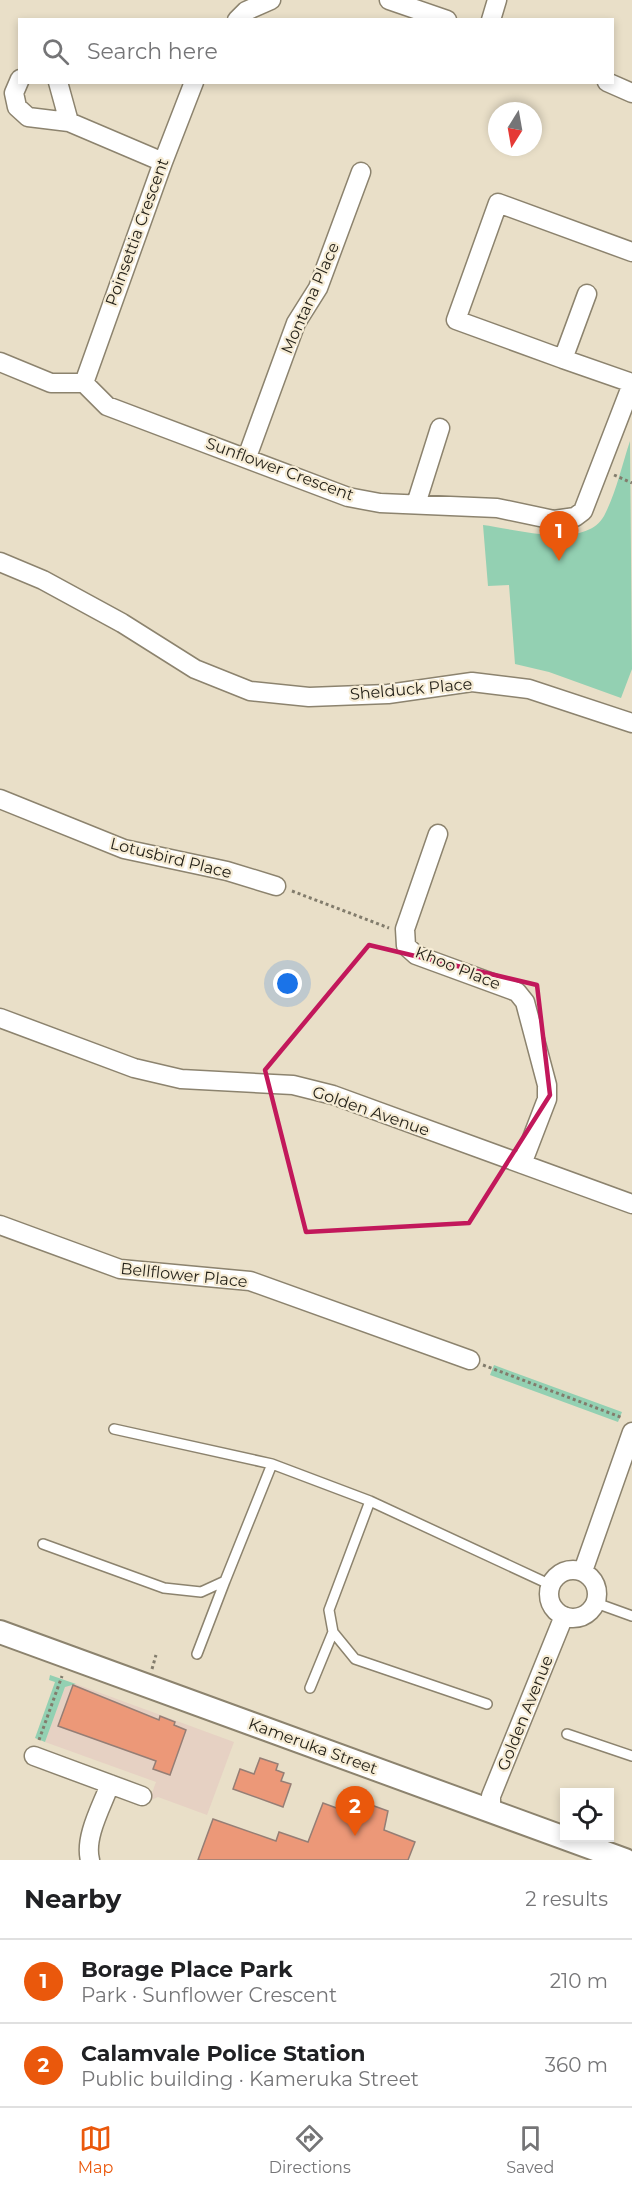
<!DOCTYPE html>
<html lang="en">
<head>
<meta charset="utf-8">
<style>
  :root { --surface:#fff; --page:#f2f2f2; --text:#202124; --muted:#757577; --line:#e0e0e0; --accent:#ea580c }
  body { margin:0; font-family:Montserrat,sans-serif; background:var(--page); color:var(--text) }
  .controls { position:absolute; right:18px; bottom:18px; display:grid; overflow:hidden; border-radius:0px; box-shadow:0 3px 9px #0003 }
  .controls button { width:54px; height:54px; display:grid; place-items:center; padding:0; border:0; border-bottom:2px solid var(--line); background:var(--surface); color:var(--text); font:30px sans-serif }
  .compass { position:absolute; left:488px; top:102px; width:54px; height:54px; border-radius:50%; background:var(--surface); box-shadow:0 3px 9px #0003; rotate:191deg }
  .you { position:absolute; left:288px; top:984px; width:21px; height:21px; margin:-15px; border:4px solid #fff; border-radius:50%; background:#1a73e8; box-shadow:0 0 0 9px #1a73e833 }
  .badge { display:grid; place-items:center; width:39px; height:39px; border-radius:50%; background:var(--accent); color:#fff; font-size:20px; font-weight:700 }
  .pin { position:absolute; translate:-50% -50px; filter:drop-shadow(0 2px 3px #0008) }
  .pin::after { content:''; position:absolute; top:32px; width:21px; height:18px; background:inherit; clip-path:polygon(0 0,100% 0,50% 100%) }
  .list { margin:0; padding:0; list-style:none }
  h2 { display:flex; justify-content:space-between; align-items:center; height:78px; margin:0; padding:0 24px; font-size:26px }
  h2 small { font-size:20px; font-weight:400; color:var(--muted) }
  .list li { display:grid; grid-template-columns:39px 1fr auto; gap:18px; align-items:center; box-sizing:border-box; height:84px; padding:0 24px; border-top:2px solid var(--line) }
  .list b { display:block; font-size:22px; white-space:nowrap }
  .list p { margin:0; font-size:20px; white-space:nowrap; color:var(--muted) }
  .list em { font-size:20px; font-style:normal; color:var(--muted) }
  .icon { flex:none; width:33px; height:33px; fill:none; stroke:currentColor; stroke-width:2; stroke-linecap:round; stroke-linejoin:round }
  .map { position:relative; flex:none; width:632px; height:1860px; overflow:hidden }
  .search { position:absolute; background:var(--surface); box-shadow:0 3px 9px #0003; left:18px; right:18px; top:18px; height:66px; display:flex; align-items:center; gap:15px; box-sizing:border-box; padding:0 21px; border-radius:0px; color:var(--muted); font-size:22px }
  .sheet { height:246px; background:var(--surface) }
  nav { display:flex; justify-content:space-around; align-items:center; box-sizing:border-box; height:84px; border-top:2px solid var(--line); background:var(--surface); font-size:16px; color:var(--muted) }
  nav a { display:grid; justify-items:center; gap:3px }
  nav .on { color:var(--accent) }
  .map>svg:first-child { display:block }
</style>
</head>
<body>
<div class="map">
<svg width="632" height="1860" viewBox="0 0 632 1860">
  <rect width="100%" height="100%" fill="#e9dfc8"/>
  <path fill="#e6d1c3" d="M76,1684L234,1742L207,1815L158,1797L149,1801L156,1782L45,1742L65,1686Z"/>
  <path fill="#93d0b2" d="M630,441L632,669L621,698L549,672L515,664L509,585L488,586L483,525C515,529 585,550 604,516C616,493 622,465 630,441Z
    M494,1365L622,1412L618,1422L490,1375Z
    M50,1675L76,1684L65,1687L45,1742L35,1738L55,1682L49,1680Z"/>
  <path fill="#ec9878" stroke="#957e75" stroke-width="1.5" d="M73,1685L159,1720L160,1716L175,1722L174,1725L186,1730L170,1775L153,1769L156,1761L58,1726Z
    M260,1758L278,1764L276,1770L284,1773L281,1781L291,1784L283,1807L233,1789L240,1769L254,1774Z
    M363,1802L388,1811L384,1830L415,1842L408,1860H198L213,1819L276,1841L279,1832L308,1842L323,1803L350,1813L351,1809L360,1812Z"/>
  <g fill="none" stroke-linecap="round" stroke-linejoin="round">
    <defs>
      <path id="service" d="M114,1429L272,1464L370,1501L551,1585
        M370,1501L329,1610L333,1632L355,1659L487,1704
        M43,1544L164,1588L201,1592L225,1581L272,1464
        M596,1603L632,1616
        M197,1654L225,1581
        M310,1688L333,1632
        M567,1734L632,1756"/>
      <path id="minor" d="M389,0L447,20
        M237,20L246,11L271,0
        M491,20L497,0
        M20,79L14,93L17,107L28,117L69,122L163,162
        M58,82L69,122
        M607,82L632,93
        M587,294L563,359L456,320L498,203L632,252
        M563,359L632,383
        M0,362L51,383H84L107,406L348,497L380,503L497,508L554,520L575,517L583,511L632,384
        M84,383L163,162L194,82
        M247,457L296,323L318,288L361,172
        M416,504L440,428
        M0,562L43,580L122,623L195,669L250,691L309,697L388,694L472,682L529,689L632,723
        M0,799L124,849L227,871L276,886
        M438,834L405,929L406,946L416,955L517,992L525,1002L547,1085V1099L522,1164
        M0,1018L134,1068L181,1079L293,1085L333,1095L632,1204
        M0,1225L120,1269L250,1281L470,1360
        M549 1594a24 24 0 1 1 48 0a24 24 0 1 1-48 0Z
        M583,1571L632,1432
        M34,1756L142,1796
        M491,1811V1796L564,1616
        M90,1860C84,1837 102,1806 110,1784"/>
      <path id="tertiary" d="M0,1632L625,1860"/>
    </defs>
    <use href="#service" stroke="#8c836e" stroke-width="12"/>
    <use href="#minor" stroke="#8c836e" stroke-width="21"/>
    <use href="#tertiary" stroke="#8c836e" stroke-width="26"/>
    <path stroke="#827c6c" stroke-width="3" stroke-dasharray="3 3" stroke-linecap="butt" d="M614,475L632,483
      M292,891L389,928
      M483,1365L623,1418
      M152,1669L156,1655
      M39,1740L62,1676"/>
    <use href="#service" stroke="#fff" stroke-width="9"/>
    <use href="#minor" stroke="#fff" stroke-width="18"/>
    <use href="#tertiary" stroke="#fff" stroke-width="22"/>
  </g>
  <path fill="none" stroke="#c2185b" stroke-width="4.5" stroke-linejoin="round" d="M369,945L537,985L550,1095L469,1223L306,1232L265,1070Z"/>
  <g text-anchor="middle" dominant-baseline="central" stroke-width="4.5" stroke-linejoin="round" paint-order="stroke">
    <g font-size="16" fill="#26231a" stroke="#f6ecd5">
      <text transform="translate(137 232) rotate(-70)">Poinsettia Crescent</text>
      <text transform="translate(310 298) rotate(-66)">Montana Place</text>
      <text transform="translate(280 469) rotate(20)">Sunflower Crescent</text>
      <text transform="translate(411 689) rotate(-5)">Shelduck Place</text>
      <text transform="translate(171 858) rotate(14)">Lotusbird Place</text>
      <text transform="translate(458 968) rotate(22)">Khoo Place</text>
      <text transform="translate(371 1111) rotate(19)">Golden Avenue</text>
      <text transform="translate(184 1275) rotate(6)">Bellflower Place</text>
      <text transform="translate(525 1713) rotate(-68)">Golden Avenue</text>
      <text transform="translate(313 1746) rotate(20)">Kameruka Street</text>
    </g>
  </g>
</svg>
<div class="controls">
<button><svg class="icon" aria-label="locate" viewBox="0 0 24 24"><circle cx="12" cy="12" r="6"/><path d="M12 2v4M12 18v4M2 12h4M18 12h4"/></svg></button>
</div>
<svg class="compass" viewBox="-18 -18 36 36"><path d="M0-13l5 13h-10z" fill="#e53935"/><path d="M0 13l5-13h-10z" fill="#757577"/></svg>
<div class="you"></div>
<div class="pin badge" style="left:559px;top:561px">1</div>
<div class="pin badge" style="left:355px;top:1836px">2</div>
<div class="search"><svg class="icon" aria-label="search" viewBox="0 0 24 24"><circle cx="10" cy="10" r="6"/><path d="M15 15l6 6"/></svg>Search here</div>
</div>
<section class="sheet">
<h2>Nearby<small>2 results</small></h2>
<ul class="list">
<li><span class="badge">1</span><div><b>Borage Place Park</b><p>Park · Sunflower Crescent</p></div><em>210 m</em></li>
<li><span class="badge">2</span><div><b>Calamvale Police Station</b><p>Public building · Kameruka Street</p></div><em>360 m</em></li>
</ul>
</section>
<nav>
<a class="on"><svg class="icon" aria-label="map" viewBox="0 0 24 24"><path d="M3 6l6-2 6 2 6-2v14l-6 2-6-2-6 2zM9 4v14M15 6v14"/></svg>Map</a>
<a><svg class="icon" aria-label="directions" viewBox="0 0 24 24"><path d="M12 3l9 9-9 9-9-9zM9 14v-3h6M13 9l2 2-2 2"/></svg>Directions</a>
<a><svg class="icon" aria-label="saved" viewBox="0 0 24 24"><path d="M7 4h10v16l-5-4-5 4z"/></svg>Saved</a>
</nav>
</body>
</html>
